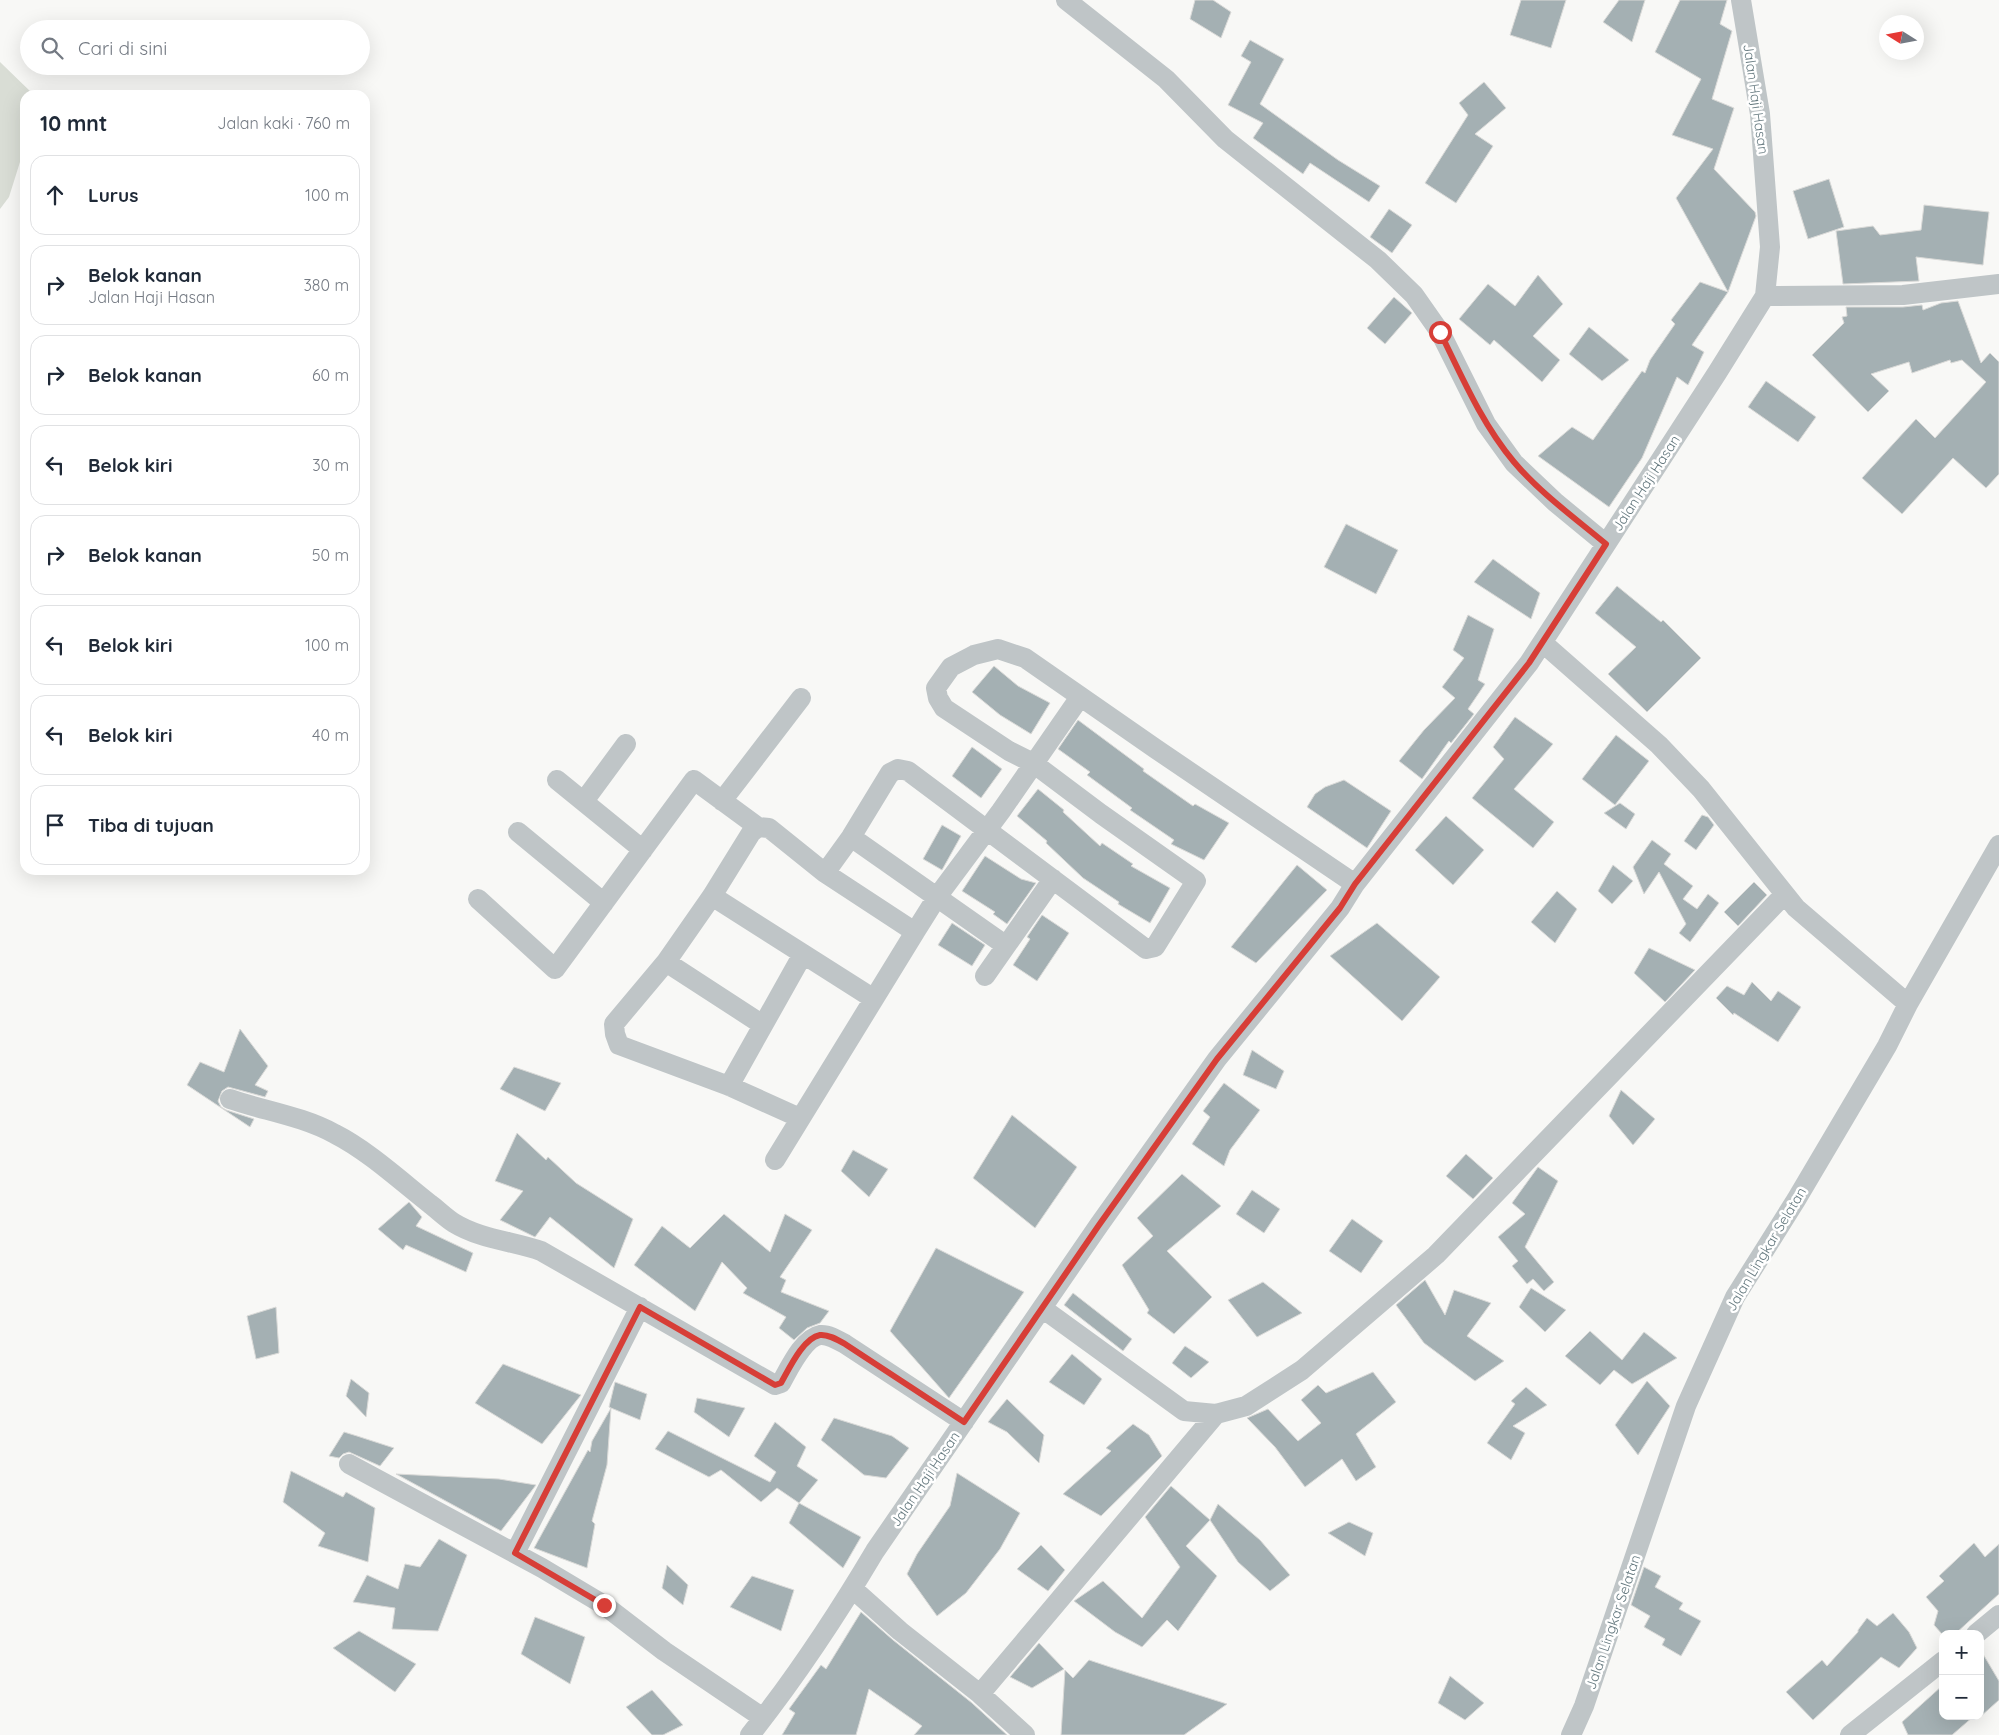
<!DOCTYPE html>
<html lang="id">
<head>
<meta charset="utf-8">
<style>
  :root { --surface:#fff; --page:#f6f6f7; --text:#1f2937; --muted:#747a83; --line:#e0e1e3 }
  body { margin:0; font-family:Quicksand,sans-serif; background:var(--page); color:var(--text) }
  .controls { position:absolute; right:15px; bottom:15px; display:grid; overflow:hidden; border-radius:10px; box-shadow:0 5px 20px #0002 }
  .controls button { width:45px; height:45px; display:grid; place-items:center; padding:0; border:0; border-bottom:1px solid var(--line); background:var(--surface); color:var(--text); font:25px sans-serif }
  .compass { position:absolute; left:1879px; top:15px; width:45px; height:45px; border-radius:50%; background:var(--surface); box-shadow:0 5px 20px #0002; rotate:281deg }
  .stop { position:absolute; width:15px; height:15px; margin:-11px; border:4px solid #d73e37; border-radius:50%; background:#fff }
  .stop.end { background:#d73e37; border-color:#fff; box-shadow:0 1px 5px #0008 }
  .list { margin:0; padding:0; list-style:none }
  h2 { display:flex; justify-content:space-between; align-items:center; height:65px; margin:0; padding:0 20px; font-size:21px }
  h2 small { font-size:16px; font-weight:400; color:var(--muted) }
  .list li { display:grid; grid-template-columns:32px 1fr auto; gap:15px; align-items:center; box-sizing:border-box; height:80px; margin:0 10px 10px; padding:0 10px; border:1px solid var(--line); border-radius:15px }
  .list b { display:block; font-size:19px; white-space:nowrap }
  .list p { margin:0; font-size:16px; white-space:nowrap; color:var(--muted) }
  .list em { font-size:16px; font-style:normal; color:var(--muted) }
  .icon { flex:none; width:28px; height:28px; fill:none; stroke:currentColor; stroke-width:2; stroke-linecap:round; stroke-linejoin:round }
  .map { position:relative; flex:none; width:1999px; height:1735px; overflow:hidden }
  .search { position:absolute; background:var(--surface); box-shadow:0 5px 20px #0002; left:20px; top:20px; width:350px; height:55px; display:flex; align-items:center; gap:12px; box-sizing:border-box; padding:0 18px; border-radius:28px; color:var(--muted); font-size:19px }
  .panel { position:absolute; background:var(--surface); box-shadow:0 5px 20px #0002; left:20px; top:90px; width:350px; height:785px; border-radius:15px }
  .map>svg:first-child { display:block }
</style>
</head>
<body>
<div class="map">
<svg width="1999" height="1735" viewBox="0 0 1999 1735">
  <rect width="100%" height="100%" fill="#f8f8f6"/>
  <path fill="#d9ddd5" d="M0,62L34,95H25V146L9,197L0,209Z"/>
  <path fill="#a4b0b3" stroke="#dadad8" d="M1195,0H1213L1231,12L1221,38L1190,19Z
    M1521,0H1566L1551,48L1510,35Z
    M1619,0H1645L1632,42L1603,22Z
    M1680,0H1727L1720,24L1732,31L1712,99L1734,108L1714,169L1755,212L1756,216L1728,292L1676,198L1713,149L1672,135L1701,79L1655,52Z
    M1250,40L1284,59L1260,104L1338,160L1380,186L1369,202L1310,163L1303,174L1253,138L1263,123L1228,105L1251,62L1241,56Z
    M1484,82L1506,108L1475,134L1493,146L1456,203L1425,183L1468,115L1459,103Z
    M1829,179L1844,227L1808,239L1793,191Z
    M1924,205L1989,212L1983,265L1916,257L1919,281L1843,284L1836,231L1873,226L1880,235L1921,230Z
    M1389,209L1412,225L1392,253L1370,237Z
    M1538,275L1563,304L1533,336L1560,360L1542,382L1494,340L1490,345L1459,319L1488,284L1515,306Z
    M1700,282L1728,292L1692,345L1704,352L1688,385L1677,377L1642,458L1609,507L1538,456L1572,427L1593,440L1642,371L1645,373L1650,360L1675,324L1671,320Z
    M1394,297L1412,313L1385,344L1367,328Z
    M1958,301L1981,363L1990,353L1999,362V474L1986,488L1953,458L1902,514L1862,478L1916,419L1935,438L1986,382L1962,360L1951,363L1950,360L1912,373L1909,362L1871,374L1889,391L1868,412L1812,355L1844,323L1842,317L1847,316L1846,307H1903L1922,305L1923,310L1941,303Z
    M1589,327L1629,360L1602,381L1569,354Z
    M1766,381L1816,417L1798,442L1748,407Z
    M1346,524L1398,550L1376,594L1324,567Z
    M1493,559L1540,593L1531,619L1474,582Z
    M1617,586L1661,622L1663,620L1701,658L1647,712L1608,674L1636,647L1595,613Z
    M1468,615L1494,629L1478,680L1485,684L1468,709L1474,714L1451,743L1449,741L1422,779L1399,761L1424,730L1455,698L1442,687L1464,658L1453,650Z
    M994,666L1018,686L1050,703L1031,734L1000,715L972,692Z
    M1515,717L1553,744L1514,789L1554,822L1533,848L1472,798L1504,759L1493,747Z
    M1078,720L1144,769L1143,771L1193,806L1195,804L1229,823L1204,860L1171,844L1174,840L1130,810L1132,808L1087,775L1090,772L1058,749Z
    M1616,735L1649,761L1615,805L1582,779Z
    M972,747L1002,769L981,798L952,776Z
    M1344,780L1391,811L1367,848L1307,807L1315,794L1325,787Z
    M1038,789L1064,810L1063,812L1100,846L1102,843L1133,864L1131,866L1170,888L1150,923L1118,904L1119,902L1083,878L1046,843L1047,841L1017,816Z
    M1620,803L1635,814L1626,829L1604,813Z
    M1702,815L1708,817L1714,825L1696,850L1684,841Z
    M1446,816L1484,850L1453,885L1415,850Z
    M942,825L961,836L942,870L923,859Z
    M1652,840L1671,854L1664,864L1693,886L1683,899L1697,909L1708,894L1719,903L1690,942L1679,933L1686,924L1659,872L1644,894L1633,867Z
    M985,856L1021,879L1036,883L1007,924L993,914L995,912L962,891Z
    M1297,865L1327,890L1256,963L1231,947Z
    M1613,865L1633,881L1612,904L1598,891Z
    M1754,882L1767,895L1738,926L1724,912Z
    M1557,891L1577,909L1555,943L1531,922Z
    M1042,915L1069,933L1037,981L1013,965L1030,939L1027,937Z
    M952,923L985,945L972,966L938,945Z
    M1377,923L1440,977L1402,1021L1330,956Z
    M1649,948L1695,970L1665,1002L1634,973Z
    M1752,982L1771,1001L1778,991L1801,1007L1778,1042L1734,1013L1733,1015L1716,998L1727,986L1744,995Z
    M240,1029L268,1066L255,1085L268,1091L265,1097L228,1087L222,1091L218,1101L221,1107L226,1110L254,1119L250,1127L187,1085L200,1062L224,1072Z
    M1252,1050L1284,1071L1276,1089L1243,1075Z
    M514,1067L561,1083L545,1111L500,1089Z
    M1224,1083L1260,1110L1230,1150L1224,1166L1192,1144L1210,1117L1203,1111Z
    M1621,1090L1655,1119L1633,1145L1609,1116Z
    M1012,1115L1077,1167L1035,1228L973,1178Z
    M517,1133L546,1160L548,1157L576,1183L633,1219L614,1268L550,1217L535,1237L500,1220L523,1191L495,1181Z
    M853,1150L888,1169L869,1197L841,1171Z
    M1466,1154L1493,1178L1473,1199L1446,1176Z
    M1538,1167L1558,1181L1525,1247L1554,1282L1544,1291L1533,1279L1527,1284L1512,1266L1518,1261L1498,1237L1525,1214L1512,1203Z
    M1182,1174L1221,1206L1167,1251L1212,1297L1174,1334L1147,1313L1149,1310L1122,1265L1153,1236L1137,1218Z
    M1252,1190L1280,1209L1264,1233L1236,1214Z
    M409,1202L422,1217L416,1226L473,1253L466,1272L406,1245L403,1250L378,1229Z
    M724,1214L770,1252L785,1214L812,1230L780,1277L786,1280L781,1292L829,1311L820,1323L807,1328L794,1340L779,1328L786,1317L743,1293L747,1288L722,1262L695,1311L634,1265L662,1226L690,1248Z
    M1352,1219L1383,1241L1361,1273L1329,1251Z
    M936,1248L1024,1292L949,1398L890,1331Z
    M1425,1280L1445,1315L1454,1290L1491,1303L1467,1336L1504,1361L1475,1381L1424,1343L1396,1305Z
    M1263,1282L1302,1313L1257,1337L1228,1300Z
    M1531,1288L1566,1310L1545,1332L1519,1307Z
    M1073,1293L1132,1339L1123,1351L1064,1305Z
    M276,1307L279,1353L256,1359L247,1316Z
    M1590,1331L1622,1360L1644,1332L1677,1358L1632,1384L1614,1370L1600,1385L1565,1356Z
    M1185,1346L1209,1362L1191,1378L1172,1363Z
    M1072,1354L1102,1379L1084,1405L1049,1382Z
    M503,1364L581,1395L542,1444L475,1403Z
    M1373,1372L1396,1402L1356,1434L1376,1467L1356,1481L1342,1459L1305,1487L1275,1447L1247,1418L1268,1409L1298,1441L1321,1423L1301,1400L1318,1385L1326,1393Z
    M351,1379L369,1393L366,1417L346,1396Z
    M1647,1381L1670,1406L1638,1455L1615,1425Z
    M615,1382L647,1394L640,1420L611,1408L607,1465L592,1521L595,1524L587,1568L534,1548L588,1450L590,1452L592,1441L611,1408L609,1407Z
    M1526,1387L1547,1405L1513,1426L1525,1433L1511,1460L1487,1443L1515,1404L1511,1401Z
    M697,1398L745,1408L729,1437L694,1412Z
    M1007,1399L1044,1435L1039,1463L1007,1432L988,1422Z
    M834,1418L892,1436L909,1448L886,1478L864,1475L821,1440Z
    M775,1422L806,1447L797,1466L818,1480L799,1503L777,1488L761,1502L721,1470L709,1477L655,1449L668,1431L770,1482L776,1472L754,1456Z
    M1133,1424L1149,1435L1162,1456L1101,1516L1063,1494L1111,1451L1106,1448Z
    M344,1432L357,1436L394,1448L380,1466L349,1452L343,1454L339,1458L329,1456Z
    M291,1471L343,1497L346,1492L375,1508L368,1562L318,1546L325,1533L283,1502Z
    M957,1473L1020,1513L1000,1549L966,1593L937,1616L907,1574L917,1554L950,1506Z
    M396,1474L499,1479L536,1485L501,1531Z
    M1171,1486L1210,1520L1186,1546L1217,1576L1178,1631L1167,1620L1142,1647L1115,1632L1074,1601L1103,1581L1142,1618L1180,1567L1145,1517Z
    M799,1503L861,1537L843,1568L789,1523Z
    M1218,1504L1260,1540L1290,1575L1270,1591L1238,1562L1210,1520Z
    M1349,1522L1373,1533L1365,1556L1328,1533Z
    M439,1539L467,1555L438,1631L392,1629L395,1608L353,1602L367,1575L398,1589L405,1564L420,1567Z
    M1974,1543L1985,1557L1999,1544V1594L1955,1634H1942L1934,1625L1938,1611L1926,1597L1944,1581L1939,1576Z
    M1041,1545L1065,1570L1048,1591L1017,1569Z
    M667,1565L688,1585L683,1605L662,1588Z
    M1644,1567L1661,1576L1655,1587L1683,1603L1679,1609L1701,1621L1681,1656L1662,1645L1665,1639L1644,1627L1650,1616L1631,1605Z
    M752,1576L794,1590L781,1631L730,1607Z
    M861,1612L893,1640L972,1703L1007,1735H914L922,1726L869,1689L856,1735H782L795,1713L789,1709L821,1665L826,1669Z
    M1893,1613L1909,1632L1917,1648L1899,1668L1881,1657L1813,1720L1786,1692L1822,1660L1827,1666L1858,1632V1630L1867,1618L1877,1626Z
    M535,1617L585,1637L570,1684L521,1654Z
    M359,1631L416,1664L395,1692L333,1648Z
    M1039,1643L1064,1669L1032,1688L1010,1677Z
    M1980,1649L1999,1681V1700L1980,1717Z
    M1089,1660L1110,1667L1227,1704L1184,1735H1061L1065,1670L1073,1678Z
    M1450,1676L1484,1703L1465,1720L1438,1703Z
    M1943,1685V1716H1974L1952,1735H1908L1902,1722Z
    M652,1690L683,1725L663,1735H652L626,1707Z"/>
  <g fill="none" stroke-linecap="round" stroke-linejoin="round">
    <path stroke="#bfc5c7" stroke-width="20" d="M1066,0L1166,79L1225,139L1378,260L1414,295L1440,332L1486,424L1514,463L1555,502L1606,544
      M1765,296L1903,295L1999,284
      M1543,643L1659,745L1701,789L1796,908L1908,1004
      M557,780L643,850
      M584,801L626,744
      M722,801L801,698
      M518,832L604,903
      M851,837L1005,945
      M825,873L851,837L890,773L898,769L908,771L1146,949L1155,947L1196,881L1101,814L1033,763L1009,751L944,708L938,698L936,688L951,667L974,655L998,649L1025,658L1156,749L1355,884
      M712,896L874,999
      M478,899L555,969L694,780L758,827
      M915,932L937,897L1001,811L1080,697
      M666,962L763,1025
      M985,976L1053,879
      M729,1086L803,954
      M230,1099C265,1111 302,1116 335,1134C367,1150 402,1182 430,1204C438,1210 446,1218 454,1223C480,1239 512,1241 541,1251L775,1385L781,1383C789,1369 803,1338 820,1335C828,1334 838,1340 845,1344L964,1422
      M775,1160L915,932L825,873L769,828L758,827L751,833L712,896L666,962L614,1024L615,1034L619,1045L729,1086L800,1118
      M1042,1308L1184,1411L1216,1414L1246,1406L1302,1370L1436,1255L1784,895
      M349,1464L542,1568L604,1605L664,1651L763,1718
      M515,1553L640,1307
      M853,1589L900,1631L980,1694L1025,1735
      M1976,1634L1999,1615
      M980,1694L1216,1414
      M750,1735C796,1677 837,1615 875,1551L1099,1225L1217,1059L1340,908L1355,884L1529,663L1717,373L1765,296L1770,247L1760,114L1741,0
      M1571,1735L1584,1706L1686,1406L1735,1297L1796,1200L1887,1046L1908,1004L1999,845
      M1850,1735L1943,1661"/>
  </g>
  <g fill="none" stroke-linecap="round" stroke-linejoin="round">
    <path stroke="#d73e37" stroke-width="6" d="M604,1605L515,1553L640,1307L775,1385L781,1383C789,1369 803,1338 820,1335C828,1334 838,1340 845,1344L964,1422L1099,1225L1217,1059L1340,908L1355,884L1529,663L1606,544C1575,518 1540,493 1514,462C1482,424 1462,377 1440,332"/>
  </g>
  <g text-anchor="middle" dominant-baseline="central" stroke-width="5" stroke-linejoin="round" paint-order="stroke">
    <g font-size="14" fill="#65797f" stroke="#fff">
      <text transform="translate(1756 99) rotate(82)">Jalan Haji Hasan</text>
      <text transform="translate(1646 483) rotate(-57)">Jalan Haji Hasan</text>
      <text transform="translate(1766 1249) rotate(-59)">Jalan Lingkar Selatan</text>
      <text transform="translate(925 1479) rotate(-56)">Jalan Haji Hasan</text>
      <text transform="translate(1613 1622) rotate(-71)">Jalan Lingkar Selatan</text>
    </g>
  </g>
</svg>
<div class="controls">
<button>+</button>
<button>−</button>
</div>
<svg class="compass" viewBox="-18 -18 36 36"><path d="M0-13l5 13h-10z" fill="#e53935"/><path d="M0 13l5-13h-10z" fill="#747a83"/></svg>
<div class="stop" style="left:1440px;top:332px"></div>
<div class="stop end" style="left:604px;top:1605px"></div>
<div class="search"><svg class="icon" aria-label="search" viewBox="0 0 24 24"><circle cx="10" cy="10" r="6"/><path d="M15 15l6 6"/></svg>Cari di sini</div>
<section class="panel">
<h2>10 mnt<small>Jalan kaki · 760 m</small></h2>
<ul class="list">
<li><svg class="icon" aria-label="ahead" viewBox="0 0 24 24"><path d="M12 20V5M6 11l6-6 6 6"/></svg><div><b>Lurus</b></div><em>100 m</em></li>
<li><svg class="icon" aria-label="right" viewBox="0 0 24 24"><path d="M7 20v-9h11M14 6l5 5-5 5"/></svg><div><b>Belok kanan</b><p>Jalan Haji Hasan</p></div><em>380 m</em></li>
<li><svg class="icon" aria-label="right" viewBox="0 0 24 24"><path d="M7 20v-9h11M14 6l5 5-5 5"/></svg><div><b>Belok kanan</b></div><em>60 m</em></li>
<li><svg class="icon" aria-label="left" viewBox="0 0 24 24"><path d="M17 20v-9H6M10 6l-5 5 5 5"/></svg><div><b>Belok kiri</b></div><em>30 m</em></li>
<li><svg class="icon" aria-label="right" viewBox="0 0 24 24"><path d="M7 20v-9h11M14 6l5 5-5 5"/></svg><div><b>Belok kanan</b></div><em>50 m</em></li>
<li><svg class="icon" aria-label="left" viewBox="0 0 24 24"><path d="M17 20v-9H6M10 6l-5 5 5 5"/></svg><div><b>Belok kiri</b></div><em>100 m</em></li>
<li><svg class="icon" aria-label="left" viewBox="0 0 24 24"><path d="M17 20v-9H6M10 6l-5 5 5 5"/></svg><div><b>Belok kiri</b></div><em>40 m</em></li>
<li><svg class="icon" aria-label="arrive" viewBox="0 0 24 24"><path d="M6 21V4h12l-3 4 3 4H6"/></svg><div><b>Tiba di tujuan</b></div></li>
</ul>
</section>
</div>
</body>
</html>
